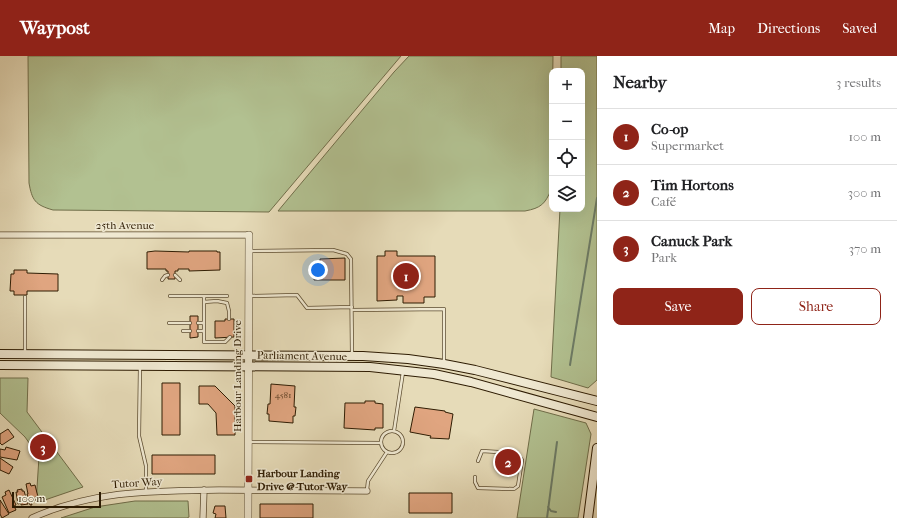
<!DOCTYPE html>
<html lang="en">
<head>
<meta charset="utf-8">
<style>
  :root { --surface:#fff; --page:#f2f2f2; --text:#202124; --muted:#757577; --line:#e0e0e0; --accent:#8f2418 }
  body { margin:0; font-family:"IM FELL French Canon",serif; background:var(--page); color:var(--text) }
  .controls { position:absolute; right:12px; top:12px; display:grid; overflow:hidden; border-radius:8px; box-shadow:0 4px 16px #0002 }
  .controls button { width:36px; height:36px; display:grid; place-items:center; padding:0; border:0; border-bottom:1px solid var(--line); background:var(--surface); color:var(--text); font:20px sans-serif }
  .scale { position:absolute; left:12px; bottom:10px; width:89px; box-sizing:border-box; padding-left:4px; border:2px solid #2e1c03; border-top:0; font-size:11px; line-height:14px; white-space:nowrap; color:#2e1c03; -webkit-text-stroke:3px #efe8d1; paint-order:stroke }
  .you { position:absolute; left:318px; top:214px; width:14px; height:14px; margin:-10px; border:3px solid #fff; border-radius:50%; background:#1a73e8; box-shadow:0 0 0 6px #1a73e833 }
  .badge { display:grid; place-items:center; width:26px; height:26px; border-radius:50%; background:var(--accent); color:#fff; font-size:13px; font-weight:700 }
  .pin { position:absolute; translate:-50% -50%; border:2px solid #fff; box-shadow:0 1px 4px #0006 }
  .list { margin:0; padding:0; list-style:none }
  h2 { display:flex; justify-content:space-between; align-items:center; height:52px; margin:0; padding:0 16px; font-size:17px }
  h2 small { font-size:13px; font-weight:400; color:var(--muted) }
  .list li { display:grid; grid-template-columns:26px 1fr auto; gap:12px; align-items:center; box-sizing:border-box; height:56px; padding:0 16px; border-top:1px solid var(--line) }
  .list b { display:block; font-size:15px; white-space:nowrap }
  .list p { margin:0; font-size:13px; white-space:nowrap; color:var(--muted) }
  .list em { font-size:13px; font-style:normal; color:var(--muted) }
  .actions { display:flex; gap:8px; padding:12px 16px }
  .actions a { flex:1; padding:9px 0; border:1px solid var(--accent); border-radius:8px; text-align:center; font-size:14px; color:var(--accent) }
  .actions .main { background:var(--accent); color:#fff }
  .icon { flex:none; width:22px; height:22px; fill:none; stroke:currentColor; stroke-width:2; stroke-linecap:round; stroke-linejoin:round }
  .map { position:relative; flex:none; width:597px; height:462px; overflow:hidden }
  header { display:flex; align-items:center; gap:24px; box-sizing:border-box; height:56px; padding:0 20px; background:var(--accent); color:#fff }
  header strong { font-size:19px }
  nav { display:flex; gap:22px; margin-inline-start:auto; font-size:14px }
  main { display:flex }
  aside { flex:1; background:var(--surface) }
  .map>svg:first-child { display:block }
</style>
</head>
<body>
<header>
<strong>Waypost</strong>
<nav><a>Map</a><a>Directions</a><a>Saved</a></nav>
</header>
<main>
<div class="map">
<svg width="597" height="462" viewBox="0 0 597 462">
  <rect width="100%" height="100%" fill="#e6dbb8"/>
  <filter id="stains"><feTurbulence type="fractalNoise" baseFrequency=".005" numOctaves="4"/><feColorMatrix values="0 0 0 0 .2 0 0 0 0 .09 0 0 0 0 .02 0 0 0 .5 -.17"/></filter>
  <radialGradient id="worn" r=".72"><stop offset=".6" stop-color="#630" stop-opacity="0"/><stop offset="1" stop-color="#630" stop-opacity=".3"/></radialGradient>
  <path fill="#b2c191" stroke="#706e4a" d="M28,0H401L269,156L53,154C35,149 32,144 29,127Z
    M409,0H553L551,134C545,148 541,152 525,155H278L394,16Z
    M561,0H597V324L588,332L551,321L560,153H582V15H561Z
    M0,322H28L27,356L83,431L36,447L39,401L25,381L0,357Z
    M534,353L586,367L591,378L578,462H517Z
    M135,445H188L189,461L187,462H61L95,451Z"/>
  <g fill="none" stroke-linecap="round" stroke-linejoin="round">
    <path stroke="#6d7c67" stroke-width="2" d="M570,309L597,142
      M548,451L551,455L556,456
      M547,462L557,386"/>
  </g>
  <path fill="#e0a580" stroke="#2e1c03" d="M155,195L189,196V195H217V196H220V214L189,215V213H178V215H175V223H168V215H166V213H147V196Z
    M385,195H397V200H435V241H424V247H403V240H397V244L377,245V200H385Z
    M345,202V224H314V207H320V203Z
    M14,214H27V217L58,218V235H27V239H14V235H10L11,218H14Z
    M190,260H198V281L190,282Z
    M225,263H234V281L215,282V265H225Z
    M162,327H180V379H162Z
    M271,328L295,330L294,351H296L295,360H293V367L269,365V358H267L268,348H270Z
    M199,330H215L235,350V379H217L216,357L208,348H199Z
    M365,345H375V347L383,348V372H375V374L344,372L345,347H365Z
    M415,351L445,355V356L453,358L449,383L430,382L431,380L410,376Z
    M8,373L14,381L2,389L0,387V378Z
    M6,391L20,395L17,404L0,401V393L5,394Z
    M152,399H215V418H152Z
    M502,399L517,402L515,414L500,411Z
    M0,402L13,411L9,418L0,414Z
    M30,427L31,430L35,429L38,441H35L36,444L31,446L32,449H30L27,438H28L26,428Z
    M22,433V435H24L28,448L21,449V447L18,448L16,436H18L17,434Z
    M9,434L16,449L14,450L16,454L9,457L2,441L6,439L5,436Z
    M409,437H452V457H409Z
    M0,444L9,458L2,462L0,458Z
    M260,448H313V462H260Z
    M215,450H225L226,462H215L216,458L213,457Z"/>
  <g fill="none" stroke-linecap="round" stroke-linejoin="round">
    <defs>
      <path id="service" d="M249,195L333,194L347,198L351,203L352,299
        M175,219L180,224
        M162,224L165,220L168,219
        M170,240H227
        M204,240V286H225L230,281
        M249,240L297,239L307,252L352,251
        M25,241V297
        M204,246L217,245L227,247L229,255V263
        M352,254L444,253V307
        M169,267H190
        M198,267H204
        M183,275H190
        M198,275H204
        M140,311L139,380L146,410V435
        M394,375L403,316
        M381 386a11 11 0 1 1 22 0a11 11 0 1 1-22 0Z
        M248,386L381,387
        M475,421V426L478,432L514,433L518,430L522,404L518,399L498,396L482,395L478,405
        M367,434L368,425L387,396"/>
      <path id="minor" d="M0,179H249
        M32,462C94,434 153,435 219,434C268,434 318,435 367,435
        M203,462L204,434"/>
      <path id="tertiary" d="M248,462L249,179"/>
      <path id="secondary" d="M0,298L363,300L408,303L444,308L475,314L597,345
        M0,309L370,311L434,318L471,326L597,361
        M588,462L597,392"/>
    </defs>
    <use href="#service" stroke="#5c4c30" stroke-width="4"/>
    <use href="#minor" stroke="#5c4c30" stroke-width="7"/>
    <use href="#tertiary" stroke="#5c4c30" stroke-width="8"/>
    <use href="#secondary" stroke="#2e1c03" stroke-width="10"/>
    <use href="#service" stroke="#efe8d1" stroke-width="2.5"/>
    <use href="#minor" stroke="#efe8d1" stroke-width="5.5"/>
    <use href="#tertiary" stroke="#efe8d1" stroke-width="7"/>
    <use href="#secondary" stroke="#efe8d1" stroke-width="8"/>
  </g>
  <rect fill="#8f2418" stroke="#efe8d1" stroke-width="1.5" x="245" y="419" width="8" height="8" rx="2"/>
  <g text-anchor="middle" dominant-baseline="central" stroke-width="3" stroke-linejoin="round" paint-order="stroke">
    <g font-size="9" fill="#5a3e22">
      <text x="283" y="339">4581</text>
    </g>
    <g font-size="11" fill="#2e1c03" stroke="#efe8d1">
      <text x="125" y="169">25th Avenue</text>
      <text transform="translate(302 300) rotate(1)">Parliament Avenue</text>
      <text transform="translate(237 320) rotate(-90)">Harbour Landing Drive</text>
      <text transform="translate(137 427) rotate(-4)">Tutor Way</text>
    </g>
    <g font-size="11" font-weight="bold" fill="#2e1c03" stroke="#efe8d1" text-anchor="start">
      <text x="257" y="417">Harbour Landing<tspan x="257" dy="13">Drive @ Tutor Way</tspan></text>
    </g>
  </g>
  <rect width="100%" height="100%" filter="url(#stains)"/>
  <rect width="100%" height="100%" fill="url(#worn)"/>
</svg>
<div class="controls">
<button>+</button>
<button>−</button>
<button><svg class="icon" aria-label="locate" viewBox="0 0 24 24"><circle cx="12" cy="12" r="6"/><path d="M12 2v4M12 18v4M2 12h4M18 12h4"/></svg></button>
<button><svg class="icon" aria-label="layers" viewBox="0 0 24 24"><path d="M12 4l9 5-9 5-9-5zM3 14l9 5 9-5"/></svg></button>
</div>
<div class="scale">100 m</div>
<div class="you"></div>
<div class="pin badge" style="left:406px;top:220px">1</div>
<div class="pin badge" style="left:508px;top:406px">2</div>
<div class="pin badge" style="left:43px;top:391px">3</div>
</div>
<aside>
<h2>Nearby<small>3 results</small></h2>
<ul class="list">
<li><span class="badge">1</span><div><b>Co-op</b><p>Supermarket</p></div><em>100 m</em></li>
<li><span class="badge">2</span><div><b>Tim Hortons</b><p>Café</p></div><em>300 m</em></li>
<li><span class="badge">3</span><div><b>Canuck Park</b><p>Park</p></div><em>370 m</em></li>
</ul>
<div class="actions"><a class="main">Save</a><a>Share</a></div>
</aside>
</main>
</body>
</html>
